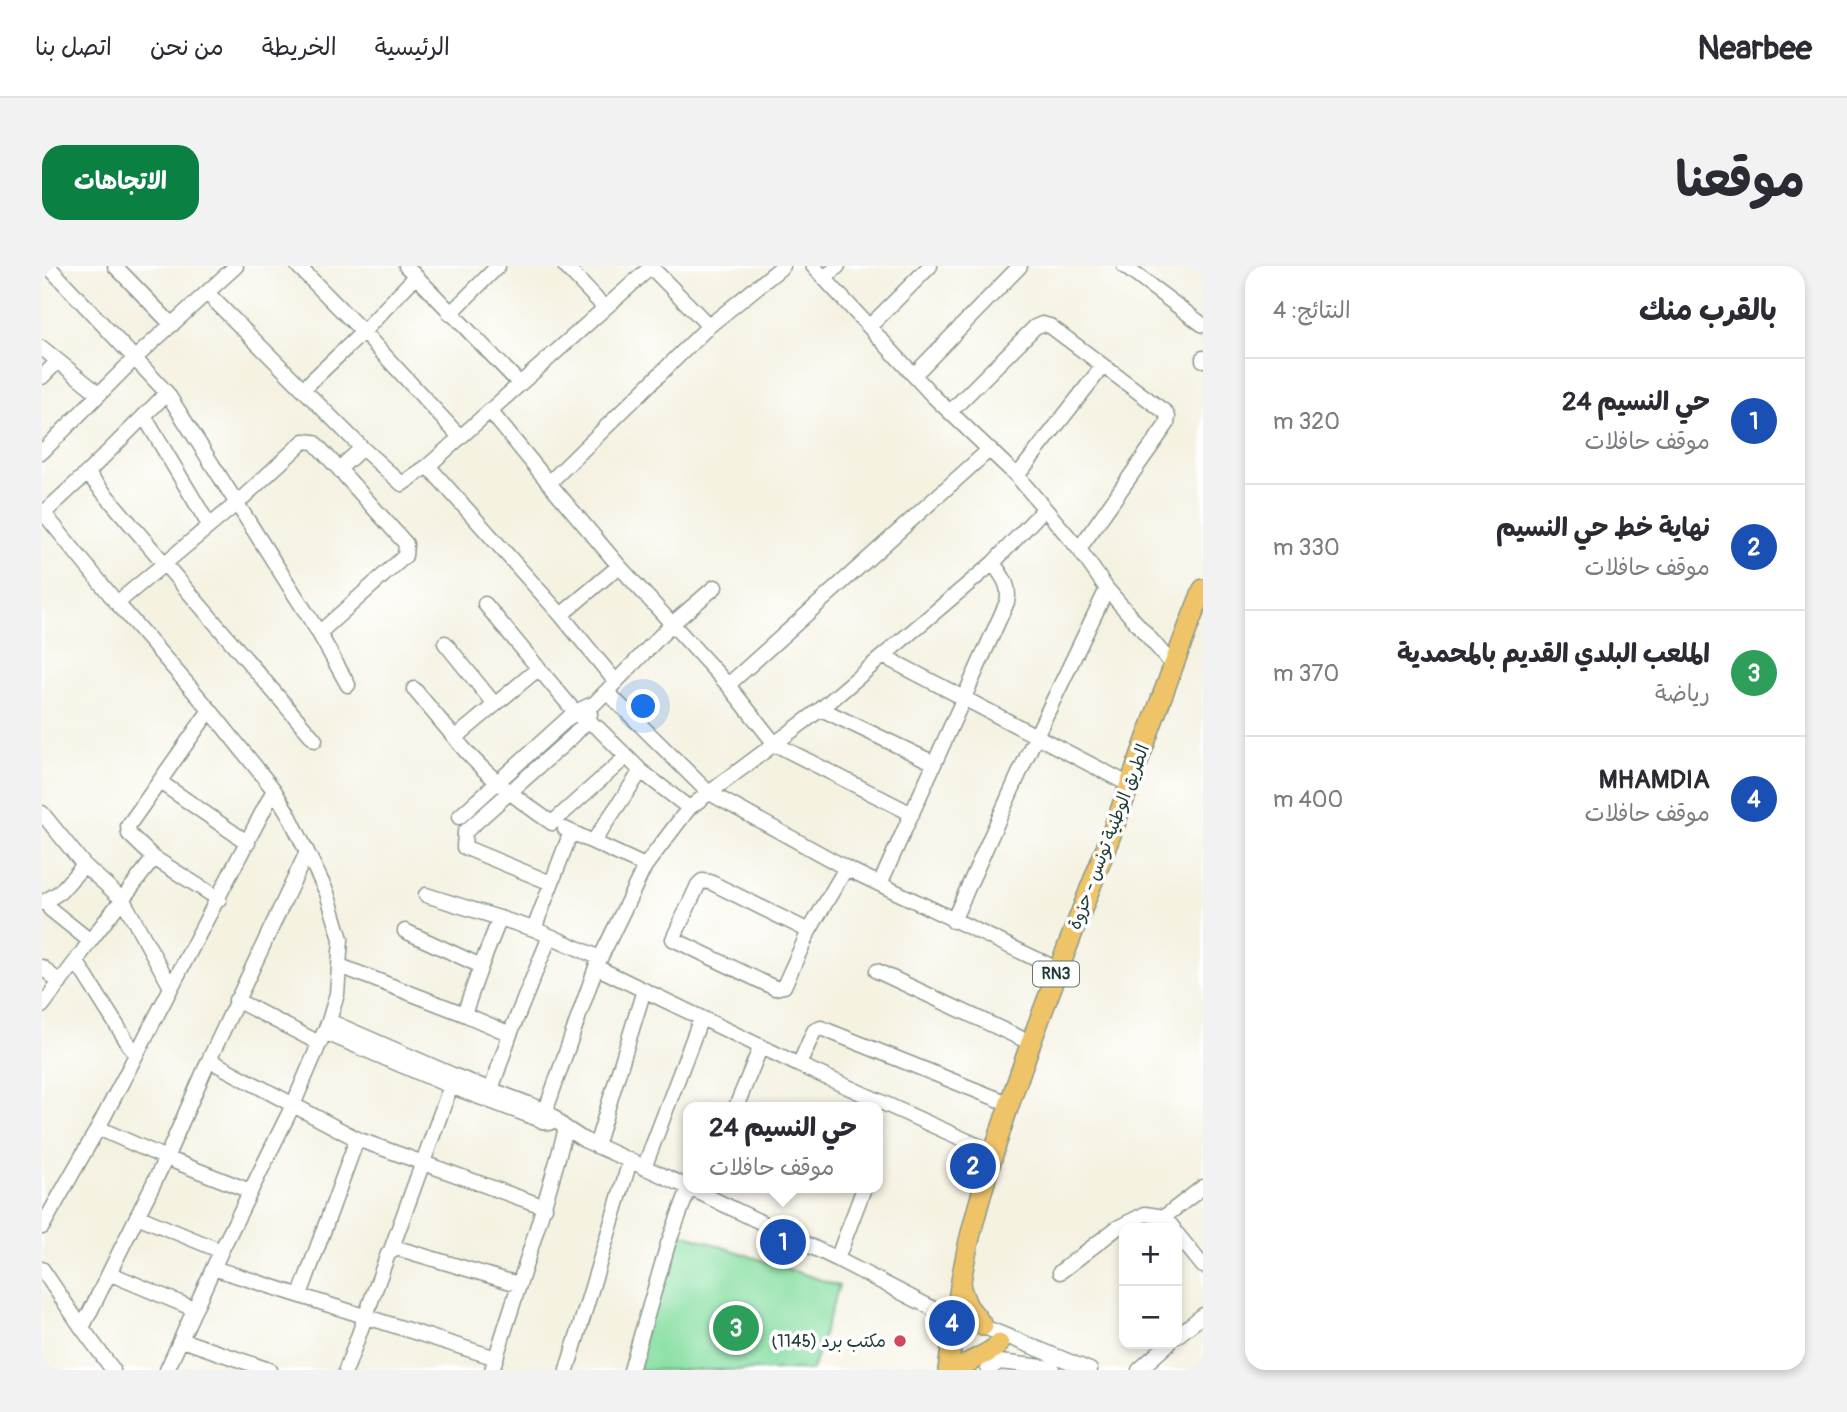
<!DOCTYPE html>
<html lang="ar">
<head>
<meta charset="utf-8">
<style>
  :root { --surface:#fff; --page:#f2f2f3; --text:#2b2b33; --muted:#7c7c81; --line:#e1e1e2; --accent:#0b8043 }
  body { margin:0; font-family:Pangolin,"Playpen Sans Arabic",sans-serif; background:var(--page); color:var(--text); direction:rtl }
  .controls { position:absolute; right:21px; bottom:21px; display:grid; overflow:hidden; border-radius:14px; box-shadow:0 4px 10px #0003 }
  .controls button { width:63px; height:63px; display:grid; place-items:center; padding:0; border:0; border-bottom:2px solid var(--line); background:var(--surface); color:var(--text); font:35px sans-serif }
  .you { position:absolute; left:602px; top:441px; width:24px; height:24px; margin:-18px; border:5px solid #fff; border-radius:50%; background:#1a73e8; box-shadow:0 0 0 10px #1a73e833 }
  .badge { display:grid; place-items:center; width:46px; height:46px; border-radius:50%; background:var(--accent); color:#fff; font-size:23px; font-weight:700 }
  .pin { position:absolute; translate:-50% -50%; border:4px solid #fff; box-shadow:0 2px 7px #0006 }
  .popup { position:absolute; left:641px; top:836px; width:200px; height:91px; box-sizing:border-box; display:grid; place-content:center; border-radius:14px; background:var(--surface); filter:drop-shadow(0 2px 5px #0005); font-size:23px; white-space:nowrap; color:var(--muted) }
  .popup b { font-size:26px; color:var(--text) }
  .popup::after { content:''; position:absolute; left:50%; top:100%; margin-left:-14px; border:14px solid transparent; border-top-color:var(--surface) }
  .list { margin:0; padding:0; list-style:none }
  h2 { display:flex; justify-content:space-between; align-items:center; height:91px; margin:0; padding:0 28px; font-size:30px }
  h2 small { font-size:23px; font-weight:400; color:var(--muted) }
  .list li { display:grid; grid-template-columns:46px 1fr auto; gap:21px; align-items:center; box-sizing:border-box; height:126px; padding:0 28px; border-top:2px solid var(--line) }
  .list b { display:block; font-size:26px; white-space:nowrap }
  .list p { margin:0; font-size:23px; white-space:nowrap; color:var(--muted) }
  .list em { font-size:23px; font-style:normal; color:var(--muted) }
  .map { position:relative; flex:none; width:1161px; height:1104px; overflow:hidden; direction:ltr; border-radius:21px }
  header { display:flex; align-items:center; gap:42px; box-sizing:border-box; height:98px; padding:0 35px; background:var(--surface); border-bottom:2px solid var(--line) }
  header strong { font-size:33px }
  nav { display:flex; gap:38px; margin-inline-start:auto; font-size:24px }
  .intro { display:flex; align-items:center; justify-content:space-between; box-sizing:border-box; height:168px; padding:0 42px }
  h1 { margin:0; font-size:49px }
  .button { padding:18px 32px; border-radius:21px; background:var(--accent); color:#fff; font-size:24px; font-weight:700 }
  main { display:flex; gap:42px; padding:0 42px }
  aside { flex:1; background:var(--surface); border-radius:21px; box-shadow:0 4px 10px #0003 }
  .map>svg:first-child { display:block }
</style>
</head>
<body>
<header>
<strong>Nearbee</strong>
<nav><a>الرئيسية</a><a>الخريطة</a><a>من نحن</a><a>اتصل بنا</a></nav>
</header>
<div class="intro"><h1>موقعنا</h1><a class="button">الاتجاهات</a></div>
<main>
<aside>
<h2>بالقرب منك<small>النتائج: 4</small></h2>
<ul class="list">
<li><span class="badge" style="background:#1a4fb4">1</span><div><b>حي النسيم 24</b><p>موقف حافلات</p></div><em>320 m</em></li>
<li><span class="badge" style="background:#1a4fb4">2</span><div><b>نهاية خط حي النسيم</b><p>موقف حافلات</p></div><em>330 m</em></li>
<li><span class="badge" style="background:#2e9e5b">3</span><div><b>الملعب البلدي القديم بالمحمدية</b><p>رياضة</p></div><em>370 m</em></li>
<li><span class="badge" style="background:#1a4fb4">4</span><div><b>MHAMDIA</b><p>موقف حافلات</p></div><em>400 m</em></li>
</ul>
</aside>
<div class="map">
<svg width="1161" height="1104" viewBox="0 0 1161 1104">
  <rect width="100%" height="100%" fill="#fff"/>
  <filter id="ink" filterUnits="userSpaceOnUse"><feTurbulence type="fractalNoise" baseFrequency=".0143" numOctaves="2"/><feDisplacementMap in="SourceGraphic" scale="14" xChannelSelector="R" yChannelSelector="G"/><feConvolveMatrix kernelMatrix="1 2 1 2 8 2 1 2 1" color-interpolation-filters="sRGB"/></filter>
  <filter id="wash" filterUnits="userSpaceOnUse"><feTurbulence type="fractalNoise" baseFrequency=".00686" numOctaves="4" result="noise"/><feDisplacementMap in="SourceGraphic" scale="28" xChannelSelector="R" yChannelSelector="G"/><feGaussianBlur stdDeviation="1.57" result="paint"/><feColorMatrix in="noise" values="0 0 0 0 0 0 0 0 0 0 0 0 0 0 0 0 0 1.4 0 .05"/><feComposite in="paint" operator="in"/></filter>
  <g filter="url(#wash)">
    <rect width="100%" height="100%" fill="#f5f2e2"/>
    <path fill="#88dfa3" stroke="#548e6c" stroke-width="2" d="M633,965L797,1020L770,1104H591Z"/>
  </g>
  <g filter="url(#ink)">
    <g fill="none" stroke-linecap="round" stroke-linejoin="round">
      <defs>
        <path id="minor" d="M6,0L125,127L277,367L306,419
          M73,0L130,59
          M256,0L321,66L418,171
          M364,0L478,118
          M523,0L563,42
          M771,0L891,130L975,210L1037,283L1065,323L1130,398
          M1082,0L1161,59
          M783,12L796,0
          M165,27L320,182
          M408,48L456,0
          M667,60L741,0
          M828,60L888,0
          M0,82L57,128
          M1161,92V94
          M872,109L978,0
          M0,111L16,95
          M261,123L321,66L373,11
          M125,127L45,207L273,474
          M448,145L507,217
          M908,146L993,61L1000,58L1008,60L1123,146L1126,151L1125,158L1037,283
          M102,150L167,259
          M0,186L93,92L194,0
          M975,210L1061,100
          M0,245L75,337L168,444L232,524L247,549L285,627L299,673L295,728L287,755L251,839L179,985L125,1104
          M2,247L45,207
          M75,337L194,238L262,175L272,176L297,203
          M443,338L533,446L557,463L599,505L647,542L779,443L841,390L1088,519
          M519,349L577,300
          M277,367L363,290L364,278L297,203L320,182L360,218L386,200
          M403,377L453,439
          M841,390L951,297L1002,243
          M497,402L413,472C439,506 475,533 510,557L584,491
          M574,416L519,349L386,200L609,1L667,60L507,217L577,300L686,419L733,478L870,548
          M686,419L948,183
          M372,423L413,472
          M565,426L666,526L804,602L1015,703
          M779,443L892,497
          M118,516L206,577
          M0,547L42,599L81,634L129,721
          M417,551L533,446L553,437L630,358L673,321
          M523,563L551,576L599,505
          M529,566L492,663L558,692
          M551,576L603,600
          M265,586L167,794L315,873
          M112,592L177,633
          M660,615L668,616L767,665L742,720L733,722L631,673L656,619Z
          M509,617L422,581L423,566L531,470L545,455L548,448
          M838,618L965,336C969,320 960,310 951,297
          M384,629L492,663
          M0,637L18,626L42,599
          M8,643L48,675
          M911,655L994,470L1065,323
          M363,665L439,700L422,748L468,768L449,824
          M767,665L804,602
          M298,700L422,748
          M439,700L458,652
          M0,701L18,717
          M554,701L757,799L952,887
          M835,705L989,777
          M194,734L277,777
          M0,740L34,695
          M287,755L413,810L505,845L522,861L542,874L646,921
          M282,766L408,820L507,857
          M468,768L508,670
          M93,788L34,695L48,675L112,592L87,568L86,560L168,444
          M167,794L124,892L208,925
          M757,799L772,765L779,762L968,838
          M694,841L719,780
          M500,855L554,701L603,600L647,542
          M56,862L124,892L40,1062L71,1104
          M554,880L602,724
          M602,902L659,752
          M648,922L795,993L911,1053L930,1056L1048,1104
          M95,950L179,985
          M1122,951L1161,921
          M0,961L56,862L232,524
          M1135,968L1161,1000
          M349,984L412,811
          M795,993L822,922
          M171,1002L454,1092
          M0,1003L40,1062
          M1018,1006L1075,962L1103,948L1122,951L1131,962
          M69,1008L152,1043
          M258,1029L315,873L503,941
          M1135,1070L1161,1049
          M140,1074L227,1104
          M304,1104L346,988L353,983H358L476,1018
          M450,1104C475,1023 503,944 524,862
          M525,1104L588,895
          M589,1104L626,978L647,922
          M946,1104L957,1096L1010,1102L1009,1104
          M1097,1104L1126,1078"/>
        <path id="major" d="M918,1020L925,1039L941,1060
          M906,1104C913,1056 918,1009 930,963C963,834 1014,710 1062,587C1096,499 1126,410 1161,323
          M916,1104C928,1092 945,1091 957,1078"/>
      </defs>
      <use href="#minor" stroke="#8a988b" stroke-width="17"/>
      <use href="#major" stroke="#8a988b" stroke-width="22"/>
      <use href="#minor" stroke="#fff" stroke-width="14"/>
      <use href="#major" stroke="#efc469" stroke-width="19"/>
    </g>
  </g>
  <circle fill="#d1495b" stroke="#fff" stroke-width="2.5" cx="858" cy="1075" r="7"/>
  <g text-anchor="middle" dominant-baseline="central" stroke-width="7" stroke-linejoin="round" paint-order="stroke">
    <rect fill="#fff" stroke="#627771" stroke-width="2" x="991" y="695.5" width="46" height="25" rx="5"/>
    <g font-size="16" font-weight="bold" fill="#1f3d34">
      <text x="1014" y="708">RN3</text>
    </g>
    <g font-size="18" fill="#1f3d34" stroke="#fff">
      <text transform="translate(1067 571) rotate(-69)">الطريق الوطنية تونس - حزوة</text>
    </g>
    <g font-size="18" fill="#1f3d34" stroke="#fff" text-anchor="end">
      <text x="844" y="1075">مكتب برد (1145)</text>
    </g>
  </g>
</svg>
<div class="controls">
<button>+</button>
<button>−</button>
</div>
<div class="you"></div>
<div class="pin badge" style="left:741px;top:976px;background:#1a4fb4">1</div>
<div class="popup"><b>حي النسيم 24</b>موقف حافلات</div>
<div class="pin badge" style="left:931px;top:900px;background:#1a4fb4">2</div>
<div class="pin badge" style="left:694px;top:1062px;background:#2e9e5b">3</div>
<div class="pin badge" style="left:910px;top:1057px;background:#1a4fb4">4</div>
</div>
</main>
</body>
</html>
